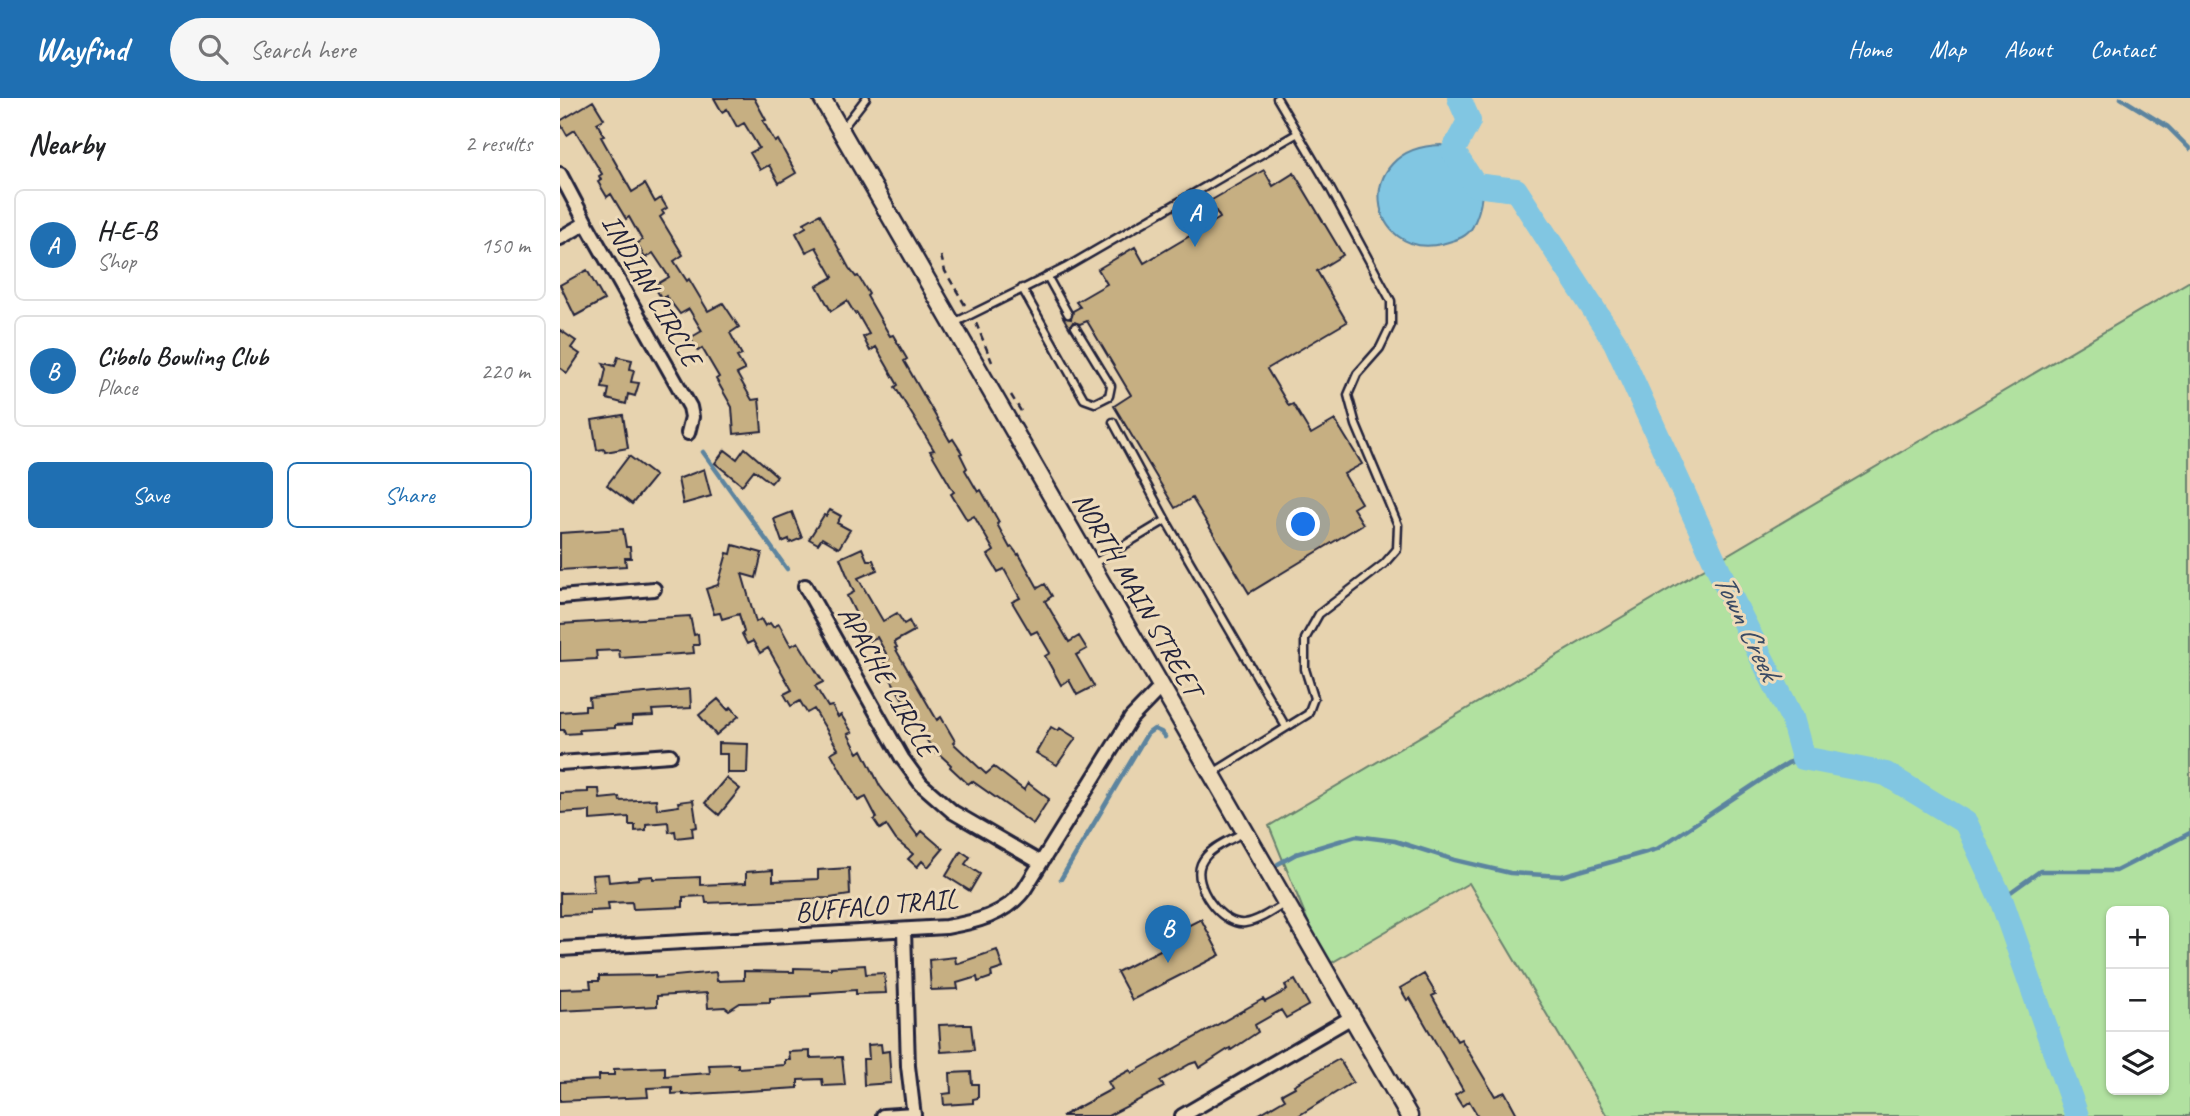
<!DOCTYPE html>
<html lang="en">
<head>
<meta charset="utf-8">
<style>
  :root { --surface:#fff; --page:#f6f6f6; --text:#202124; --muted:#757577; --line:#e0e0e0; --accent:#1f6fb2 }
  body { margin:0; font-family:Caveat,sans-serif; background:var(--page); color:var(--text) }
  .controls { position:absolute; right:21px; bottom:21px; display:grid; overflow:hidden; border-radius:10px; box-shadow:0 2px 5px #0004 }
  .controls button { width:63px; height:63px; display:grid; place-items:center; padding:0; border:0; border-bottom:2px solid var(--line); background:var(--surface); color:var(--text); font:35px sans-serif }
  .you { position:absolute; left:744px; top:427px; width:24px; height:24px; margin:-18px; border:5px solid #fff; border-radius:50%; background:#1a73e8; box-shadow:0 0 0 10px #1a73e833 }
  .badge { display:grid; place-items:center; width:46px; height:46px; border-radius:50%; background:var(--accent); color:#fff; font-size:23px; font-weight:700 }
  .pin { position:absolute; translate:-50% -58px; filter:drop-shadow(0 2px 4px #0008) }
  .pin::after { content:''; position:absolute; top:37px; width:24px; height:21px; background:inherit; clip-path:polygon(0 0,100% 0,50% 100%) }
  .list { margin:0; padding:0; list-style:none }
  h2 { display:flex; justify-content:space-between; align-items:center; height:91px; margin:0; padding:0 28px; font-size:30px }
  h2 small { font-size:23px; font-weight:400; color:var(--muted) }
  .list li { display:grid; grid-template-columns:46px 1fr auto; gap:21px; align-items:center; box-sizing:border-box; height:112px; margin:0 14px 14px; padding:0 14px; border:2px solid var(--line); border-radius:10px }
  .list b { display:block; font-size:26px; white-space:nowrap }
  .list p { margin:0; font-size:23px; white-space:nowrap; color:var(--muted) }
  .list em { font-size:23px; font-style:normal; color:var(--muted) }
  .actions { display:flex; gap:14px; padding:21px 28px }
  .actions a { flex:1; padding:16px 0; border:2px solid var(--accent); border-radius:10px; text-align:center; font-size:24px; color:var(--accent) }
  .actions .main { background:var(--accent); color:#fff }
  .icon { flex:none; width:38px; height:38px; fill:none; stroke:currentColor; stroke-width:2; stroke-linecap:round; stroke-linejoin:round }
  .map { position:relative; flex:none; width:1630px; height:1018px; overflow:hidden }
  header { display:flex; align-items:center; gap:42px; box-sizing:border-box; height:98px; padding:0 35px; background:var(--accent); color:#fff }
  header strong { font-size:33px }
  nav { display:flex; gap:38px; margin-inline-start:auto; font-size:24px }
  .search { width:490px; height:63px; background:var(--page); display:flex; align-items:center; gap:18px; box-sizing:border-box; padding:0 24px; border-radius:38px; color:var(--muted); font-size:26px }
  main { display:flex }
  aside { flex:1; background:var(--surface) }
  .map>svg:first-child { display:block }
</style>
</head>
<body>
<header>
<strong>Wayfind</strong>
<div class="search"><svg class="icon" aria-label="search" viewBox="0 0 24 24"><circle cx="10" cy="10" r="6"/><path d="M15 15l6 6"/></svg>Search here</div>
<nav><a>Home</a><a>Map</a><a>About</a><a>Contact</a></nav>
</header>
<main>
<aside>
<h2>Nearby<small>2 results</small></h2>
<ul class="list">
<li><span class="badge">A</span><div><b>H-E-B</b><p>Shop</p></div><em>150 m</em></li>
<li><span class="badge">B</span><div><b>Cibolo Bowling Club</b><p>Place</p></div><em>220 m</em></li>
</ul>
<div class="actions"><a class="main">Save</a><a>Share</a></div>
</aside>
<div class="map">
<svg width="1630" height="1018" viewBox="0 0 1630 1018">
  <rect width="100%" height="100%" fill="#e7d3af"/>
  <filter id="ink" filterUnits="userSpaceOnUse"><feTurbulence type="fractalNoise" baseFrequency=".0143" numOctaves="2"/><feDisplacementMap in="SourceGraphic" scale="14" xChannelSelector="R" yChannelSelector="G"/><feConvolveMatrix kernelMatrix="1 2 1 2 8 2 1 2 1" color-interpolation-filters="sRGB"/></filter>
  <g filter="url(#ink)">
    <path fill="#b1e1a0" stroke="#6a826e" stroke-width="2" fill-rule="evenodd" d="M1630,183V1018H1047L909,785L766,868L709,728ZM1551,813H1604V992H1551Z"/>
    <path fill="#81c6e2" stroke="#5b849f" stroke-width="2" d="M881,47C920,64 932,87 913,128C907,140 895,142 882,146C808,163 790,49 881,47Z"/>
    <g fill="none" stroke-linecap="round" stroke-linejoin="round">
      <path stroke="#5b849f" stroke-width="4.5" d="M1561,0L1608,29L1630,51
        M143,354L227,471
        M718,766L736,756L796,738L835,743L895,762L950,775L1002,778L1097,751L1207,678L1228,665L1243,660
        M501,781L587,636L594,631L601,634L605,639
        M1441,801L1480,773H1556L1630,735"/>
      <path stroke="#81c6e2" stroke-width="24" d="M899,0L909,23L893,53L915,87L956,92L1055,244L1172,501L1232,620L1243,660L1326,676L1406,725L1441,801L1517,1018"/>
    </g>
    <path fill="#c6af82" stroke="#22223b" stroke-width="2" d="M154,0H194L206,22L203,23L215,44L218,42L236,75L219,85L209,67L200,72L190,55L199,50L184,25L177,29L167,11L162,14Z
      M33,3L44,21L37,25L44,38L41,39L72,94L85,86L95,104L101,100L107,110L102,113L104,116L100,119L123,157L114,163L127,183L129,181L148,213L163,205L179,229L170,235L182,257L177,259L185,272L177,276L192,302L199,301L202,333L174,336L172,309L156,281L159,279L142,250L138,253L130,240L142,233L129,211L120,216L106,198L102,201L94,188L109,179L93,155L85,160L77,146L82,142L69,119L66,121L51,96L47,99L38,84L41,82L39,78L42,76L15,32L7,37L0,25V23Z
      M704,72L713,88L734,75L783,157L757,173L787,224L707,271L729,308L733,306L751,336L775,322L802,366L784,376L801,405L793,410L803,426L689,495L632,400L615,410L554,308L571,297L527,223L520,226L513,224L510,231L503,219L511,221L513,213L520,209L516,204L547,186L538,171L575,149L584,165L660,120L650,103Z
      M260,116L289,170L296,179L298,178L309,196L307,198L330,238L333,237L347,261L344,263L390,343L393,341L402,355L400,356L407,370L405,372L418,394L421,392L439,424L437,426L450,450L452,449L458,457L459,456L478,490L485,486L492,498L485,503L509,544L519,538L527,551L516,557L534,588L517,597L509,582L501,587L485,558L490,555L477,533L471,536L452,504L460,500L444,471L438,474L428,457L434,453L414,418L407,422L391,396L394,394L370,353L374,352L335,289L338,287L316,249L310,253L303,239L309,236L297,215L295,216L287,203L271,213L257,188L273,179L256,149L246,154L236,135L246,129L244,125Z
      M27,172L44,202L15,218L0,187Z
      M0,232L16,243L11,250L20,256L7,275L0,270Z
      M58,259L72,262L70,271L74,272L71,284L79,285L75,298L68,296L66,306L47,301L49,291L42,290L46,271L43,265L55,268Z
      M63,317L68,350L45,354L44,351L37,352L32,322Z
      M185,350L217,378L211,385L194,372L182,387L155,365L165,352L177,361Z
      M69,358L95,378L72,406L47,387Z
      M144,371L151,398L123,406L118,381Z
      M270,412L281,418L277,425L290,432L279,450L262,440L258,446L249,441L264,417L266,418Z
      M232,414L242,440L230,445L229,441L222,444L214,421Z
      M63,431L66,449H70L71,460H65L66,468L0,472V435Z
      M173,447L202,455L196,480L182,476L196,524L201,521L205,528L210,525L213,529L219,526L231,548L238,544L263,584L255,588L268,609L272,608L278,619L281,617L292,634L288,636L298,655L302,652L320,688L358,738L362,733L383,751L368,769L362,763L357,769L348,761L353,756L336,742L326,727L320,731L314,722L317,720L306,699L298,703L271,655L278,651L254,611L247,615L240,603L231,608L224,596L232,592L208,550L200,555L193,543L187,546L182,536L184,534L179,516L162,521L160,515L154,516L146,491L158,487L167,455L171,456Z
      M302,450L307,462H313L317,472L298,480L323,523L337,515L344,526L349,523L354,533L334,544L337,549L335,550L377,622L381,619L395,643L393,645L426,676L434,669L464,692L468,685L489,701L473,726L412,683L408,686L390,669L391,667L377,654L375,655L361,633L329,578L331,577L324,564L329,561L317,539L309,543L287,498L294,494L280,460Z
      M130,518L134,537L138,536L139,547H133L134,555L60,560L59,552L36,553L37,561L0,563V526Z
      M130,591L131,610L92,612L93,618L72,619V626L55,627V630L19,632L20,635L5,636L4,632H0V614L25,612V608H30L29,600Z
      M158,601L168,612L171,609L179,618L156,637L139,617Z
      M491,629L498,633L500,630L516,640L497,667L476,655Z
      M158,645L188,646L187,675H167V656H158Z
      M166,680L180,691L159,717L145,705Z
      M28,691H39L40,701L59,699L60,703L96,701L97,711L119,708L118,704L133,702L137,729L132,730L133,738L116,740L115,733L109,734L108,724L86,726V732L75,733V727H69V719L30,722V713L0,715V695L28,694Z
      M401,753L410,759L405,766L420,776L410,793L386,778Z
      M289,770L290,797L270,800L146,805L145,798L123,799V809L73,811L72,804L48,805L49,812L30,813V816L0,817V795L34,794L32,777L48,776L49,784L79,781V779L93,778V781L140,779V787L186,785V774L213,772V783L258,781V772Z
      M641,821L660,857L572,902L557,874L608,848L604,840Z
      M437,852L443,870L431,874L432,879L418,884L417,879L397,885L398,891L371,892L369,862L395,859L396,866Z
      M305,867L306,876L324,875L326,895L296,896V892L251,895V898L210,900V904L180,905L169,912L165,909L148,910L147,895L97,898V908L0,913V891L31,890L30,883H39V878L95,877V880L156,874L157,883L184,882V873L234,874V870L271,871V869Z
      M864,876L876,896L872,898L897,943L901,941L935,998L945,994L958,1018H918L909,1003L902,1008L895,997L903,992L850,900L847,902L840,890Z
      M735,882L749,907L726,920L721,912L695,927L698,934L671,952L670,950L639,970L636,964L630,966L600,983L604,989L548,1018H502L552,991L548,984L570,972L572,975L703,901L705,904L727,892L725,887Z
      M404,926V927H411L414,952L381,954L379,927Z
      M321,946L322,954L329,953L331,985L304,987L303,961H309L308,947Z
      M250,953V960L282,959L285,987L263,988L262,981L238,982V990L123,997V995L112,996V989L87,990L88,999L0,1003V984L39,982V977H54V971L105,969V978L150,975L149,967L178,966V970L225,967V962H230L229,954Z
      M779,961L793,984L738,1018H696L725,1001L722,996L735,989L734,987Z
      M411,974L412,986H418V1000L413,1001V1005L384,1007L383,996L391,995L390,975Z"/>
    <g fill="none" stroke-linecap="round" stroke-linejoin="round">
      <defs>
        <path id="service" d="M282,31L306,0
          M487,178L508,216
          M462,190L524,301L535,305L549,298L551,288L515,229
          M394,225L505,170L738,35
          M553,324L608,426L726,629
          M533,466L606,422
          M653,675L748,616L754,600L745,571V541L759,516L824,466L837,451L838,427L796,327L788,297L797,276L820,250L831,227V203L770,90L717,0
          M685,734C670,742 648,750 641,766C632,787 661,828 685,825C699,823 712,813 724,806"/>
        <path id="minor" d="M0,76L26,125L130,309L132,319L128,335
          M0,140L26,125
          M245,488L342,660L361,686L393,714L481,765
          M0,499L94,491
          M0,665L110,657
          M344,832L348,968L354,1018
          M0,851L386,829C416,824 445,817 464,792L571,620L601,589
          M323,1018L354,1016
          M622,1018L792,919"/>
        <path id="tertiary" d="M262,0L849,1018"/>
      </defs>
      <use href="#service" stroke="#22223b" stroke-width="11"/>
      <use href="#minor" stroke="#22223b" stroke-width="18"/>
      <use href="#tertiary" stroke="#22223b" stroke-width="21"/>
      <path stroke="#22223b" stroke-width="2.5" stroke-dasharray="7 5" stroke-linecap="butt" d="M381,158L385,173L405,207
        M416,225L432,264
        M451,297L462,315"/>
      <use href="#service" stroke="#eedbb9" stroke-width="6"/>
      <use href="#minor" stroke="#eedbb9" stroke-width="12"/>
      <use href="#tertiary" stroke="#eedbb9" stroke-width="16"/>
    </g>
  </g>
  <g text-anchor="middle" dominant-baseline="central" stroke-width="6" stroke-linejoin="round" paint-order="stroke">
    <g font-size="28" fill="#22223b" stroke="#eedbb9">
      <text transform="translate(92 192) rotate(60)">INDIAN CIRCLE</text>
      <text transform="translate(578 496) rotate(60)">NORTH MAIN STREET</text>
      <text transform="translate(328 583) rotate(60)">APACHE CIRCLE</text>
      <text transform="translate(316 807) rotate(-5)">BUFFALO TRAIL</text>
    </g>
    <g font-size="30" font-style="italic" fill="#3a4b65" stroke="#eedbb9">
      <text transform="translate(1187 528) rotate(64)">Town Creek</text>
    </g>
  </g>
</svg>
<div class="controls">
<button>+</button>
<button>−</button>
<button><svg class="icon" aria-label="layers" viewBox="0 0 24 24"><path d="M12 4l9 5-9 5-9-5zM3 14l9 5 9-5"/></svg></button>
</div>
<div class="you"></div>
<div class="pin badge" style="left:635px;top:149px">A</div>
<div class="pin badge" style="left:608px;top:865px">B</div>
</div>
</main>
</body>
</html>
